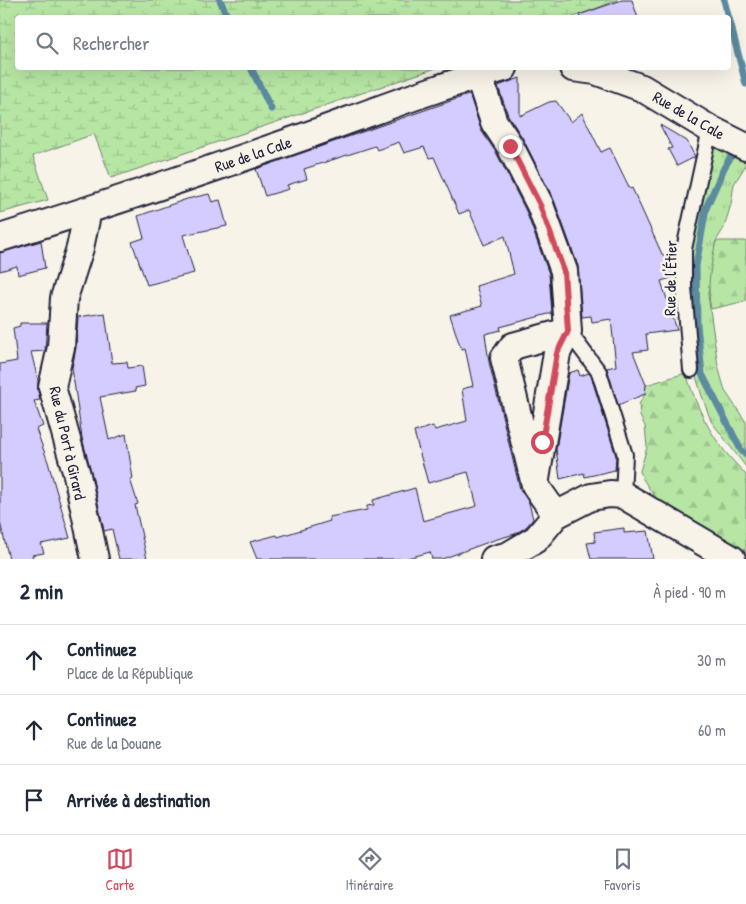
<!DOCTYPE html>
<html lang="fr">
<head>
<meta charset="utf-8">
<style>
  :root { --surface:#fff; --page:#f2f2f3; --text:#1f2937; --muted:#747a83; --line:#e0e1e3; --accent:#d1495b }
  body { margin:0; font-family:"Patrick Hand",sans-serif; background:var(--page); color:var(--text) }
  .stop { position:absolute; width:15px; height:15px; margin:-11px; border:4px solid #d1495b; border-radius:50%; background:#fff }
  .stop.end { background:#d1495b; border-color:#fff; box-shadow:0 1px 5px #0008 }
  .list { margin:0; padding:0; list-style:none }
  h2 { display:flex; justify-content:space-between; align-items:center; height:65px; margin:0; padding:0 20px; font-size:21px }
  h2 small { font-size:16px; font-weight:400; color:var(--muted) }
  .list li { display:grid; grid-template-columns:32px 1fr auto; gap:15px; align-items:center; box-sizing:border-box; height:70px; padding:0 20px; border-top:1px solid var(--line) }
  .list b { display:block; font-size:19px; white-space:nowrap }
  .list p { margin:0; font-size:16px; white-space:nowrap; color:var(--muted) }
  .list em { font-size:16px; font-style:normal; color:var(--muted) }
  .icon { flex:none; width:28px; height:28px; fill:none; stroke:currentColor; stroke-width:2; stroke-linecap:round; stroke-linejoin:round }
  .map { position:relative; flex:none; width:746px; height:559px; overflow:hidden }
  .search { position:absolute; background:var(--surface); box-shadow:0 5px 20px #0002; left:15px; right:15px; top:15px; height:55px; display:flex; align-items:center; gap:12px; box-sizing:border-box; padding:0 18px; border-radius:5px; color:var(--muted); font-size:19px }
  .sheet { height:275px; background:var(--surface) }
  nav { display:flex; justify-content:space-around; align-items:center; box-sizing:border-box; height:70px; border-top:1px solid var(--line); background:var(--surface); font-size:14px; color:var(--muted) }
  nav a { display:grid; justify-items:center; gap:2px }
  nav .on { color:var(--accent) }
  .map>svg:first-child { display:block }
</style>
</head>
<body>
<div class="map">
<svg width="746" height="559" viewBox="0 0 746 559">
  <defs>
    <pattern id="grass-tufts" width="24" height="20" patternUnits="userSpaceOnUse" patternTransform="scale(1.25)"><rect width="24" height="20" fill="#b7e6a4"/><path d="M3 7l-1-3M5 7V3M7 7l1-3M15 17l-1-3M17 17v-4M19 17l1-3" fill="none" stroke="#9dc58e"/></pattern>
    <pattern id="forest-firs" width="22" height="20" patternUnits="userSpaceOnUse" patternTransform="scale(1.25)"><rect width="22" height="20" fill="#b7e6a4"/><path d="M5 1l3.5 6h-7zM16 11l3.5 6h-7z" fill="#9dc58e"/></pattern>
    <pattern id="wetland-marsh" width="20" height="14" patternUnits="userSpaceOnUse" patternTransform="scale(1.25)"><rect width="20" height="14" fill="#b7e6a4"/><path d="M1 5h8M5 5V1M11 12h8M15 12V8" fill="none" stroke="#9dc58e"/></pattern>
  </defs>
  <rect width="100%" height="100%" fill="#f7f3e8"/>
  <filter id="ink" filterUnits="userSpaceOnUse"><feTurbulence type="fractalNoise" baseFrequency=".02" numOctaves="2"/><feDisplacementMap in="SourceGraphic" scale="10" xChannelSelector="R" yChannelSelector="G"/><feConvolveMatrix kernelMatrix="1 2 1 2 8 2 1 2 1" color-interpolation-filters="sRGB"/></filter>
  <g filter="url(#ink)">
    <path fill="url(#grass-tufts)" stroke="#6c8470" d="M715,142L742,156L746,160L744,168L734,184L731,204L724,228L716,241L708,295L718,366L725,391L746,422V467L711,421L702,396L694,370L689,257L711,146Z"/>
    <path fill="url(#forest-firs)" stroke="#6c8470" d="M716,241H746V301L711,309C706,286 711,265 716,241Z
      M686,373C694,399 704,423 720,445C727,455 737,465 746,475V558L658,502L643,479L640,471L647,447L645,426L640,416L639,404L645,394L646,385Z"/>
    <path fill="url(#wetland-marsh)" stroke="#6c8470" d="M0,0H618L571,18H18V68H436L111,178L94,134L33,156L48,200L0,213Z"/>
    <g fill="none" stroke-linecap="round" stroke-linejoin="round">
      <path stroke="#5c8a9f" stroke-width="7" d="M220,0L228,18
        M724,0L746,84
        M251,68L271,109
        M736,148L724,168L706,208L696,266L697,325L702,374L741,450L746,455"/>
    </g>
    <path fill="#d4ccff" stroke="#22223b" d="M622,0H632L638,18H580L579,15Z
      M520,78V116L549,102L556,101L571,122L582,113L601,152L610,148L630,189L632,188L662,254L675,262V277L661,281L677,330L646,334L648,350L633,352L646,385L645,394L618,405L607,368L616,366L611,319L592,322L591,316L582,317L578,266L554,200L523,139L508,115L498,86Z
      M468,95L470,96L481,130L497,154L526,211L549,274L552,313L500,327L501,330L485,334L489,362L520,489L529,503L533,519L526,527L515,534L494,540L442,559H432L430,552L404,559H257L250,542L277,535L278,537L330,521L329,517L367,510V506L374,505L373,500L415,488L423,521L477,506L468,472L428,483L414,432L433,426L435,430L467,421L462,389L473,386L465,348L461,349L450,315L482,306L476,286L514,274L505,236L484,245L469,210L459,214L434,157L429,158L424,147L404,153L399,142L377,150L375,146L304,169L307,179L287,185L289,189L265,196L256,169Z
      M660,125L687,141L695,157L677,166L668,149L672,148Z
      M209,194L212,202L220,200L227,226L183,235L194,273L147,285L132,242L144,238L138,216L187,199Z
      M41,241L45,268L18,275L17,266L0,271V253Z
      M105,313L112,363L127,362L128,368L142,366L145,386L135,388L136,391L100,397L109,440L126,434L133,479H130L138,504L135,505L147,559H119L112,529L104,531L91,471L82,438L72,368L76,348L78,317Z
      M20,323H47L45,351L31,352L38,380V391L40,400L34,401L43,426L36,429L48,462L70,538L41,544L44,553L32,555L33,559H9L0,522V364L17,361L13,328L20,326Z
      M578,370L580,376L589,373L591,376L616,456L615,470L585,477L584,473L560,479L556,449L569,373Z
      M624,528V533L648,531L653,559H591L587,543L595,542L594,532Z"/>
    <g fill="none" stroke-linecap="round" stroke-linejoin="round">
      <defs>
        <path id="lane" d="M568,331L599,372L625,455L623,495
          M691,370L684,287V249L710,129"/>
        <path id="street" d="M573,68L595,71L642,88L710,129L746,147
          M481,74L482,86L494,122L510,146L540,205L564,271L568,331
          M88,210L80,248L64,298L61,347L52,387L77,475L95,559
          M0,238C102,206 203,172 303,137C370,113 436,87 504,68
          M535,485L504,358L513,346L568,331L557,353L535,485L556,515
          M494,559L509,555L536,539L556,515L591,497L610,494L623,495L732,559"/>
      </defs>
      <use href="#lane" stroke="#22223b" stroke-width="18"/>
      <use href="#street" stroke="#22223b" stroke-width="30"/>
      <use href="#lane" stroke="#f7f3e8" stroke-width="14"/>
      <use href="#street" stroke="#f7f3e8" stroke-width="26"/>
    </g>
  </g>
  <g fill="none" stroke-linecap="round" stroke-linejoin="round" filter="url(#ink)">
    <path stroke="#d1495b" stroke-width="6" d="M510,146L540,205L564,271L568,331L557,353L542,442"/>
  </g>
  <g text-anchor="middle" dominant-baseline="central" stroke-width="5" stroke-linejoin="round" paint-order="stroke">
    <g font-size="16" fill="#22223b" stroke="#f7f3e8">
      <text transform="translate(689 115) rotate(30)">Rue de la Cale</text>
      <text transform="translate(253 154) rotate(-19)">Rue de la Cale</text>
      <text transform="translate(670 278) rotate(-89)">Rue de l'Étier</text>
      <text transform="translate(68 443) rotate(77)">Rue du Port à Girard</text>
    </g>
  </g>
</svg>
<div class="stop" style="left:542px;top:442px"></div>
<div class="stop end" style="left:510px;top:146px"></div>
<div class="search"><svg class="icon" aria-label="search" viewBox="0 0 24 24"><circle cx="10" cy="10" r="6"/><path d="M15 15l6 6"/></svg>Rechercher</div>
</div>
<section class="sheet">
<h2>2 min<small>À pied · 90 m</small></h2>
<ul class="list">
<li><svg class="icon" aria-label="ahead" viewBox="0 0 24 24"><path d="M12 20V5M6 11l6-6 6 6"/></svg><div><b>Continuez</b><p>Place de la République</p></div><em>30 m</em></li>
<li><svg class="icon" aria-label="ahead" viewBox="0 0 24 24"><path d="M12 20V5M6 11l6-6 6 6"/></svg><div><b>Continuez</b><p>Rue de la Douane</p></div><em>60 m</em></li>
<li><svg class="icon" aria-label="arrive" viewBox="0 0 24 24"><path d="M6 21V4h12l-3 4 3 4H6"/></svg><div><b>Arrivée à destination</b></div></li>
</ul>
</section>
<nav>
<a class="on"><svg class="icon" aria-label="map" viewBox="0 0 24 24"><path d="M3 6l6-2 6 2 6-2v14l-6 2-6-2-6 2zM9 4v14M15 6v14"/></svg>Carte</a>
<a><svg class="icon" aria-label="directions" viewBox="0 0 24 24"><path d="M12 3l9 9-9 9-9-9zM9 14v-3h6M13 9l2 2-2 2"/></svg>Itinéraire</a>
<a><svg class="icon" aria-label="saved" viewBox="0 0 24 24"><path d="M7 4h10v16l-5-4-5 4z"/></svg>Favoris</a>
</nav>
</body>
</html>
